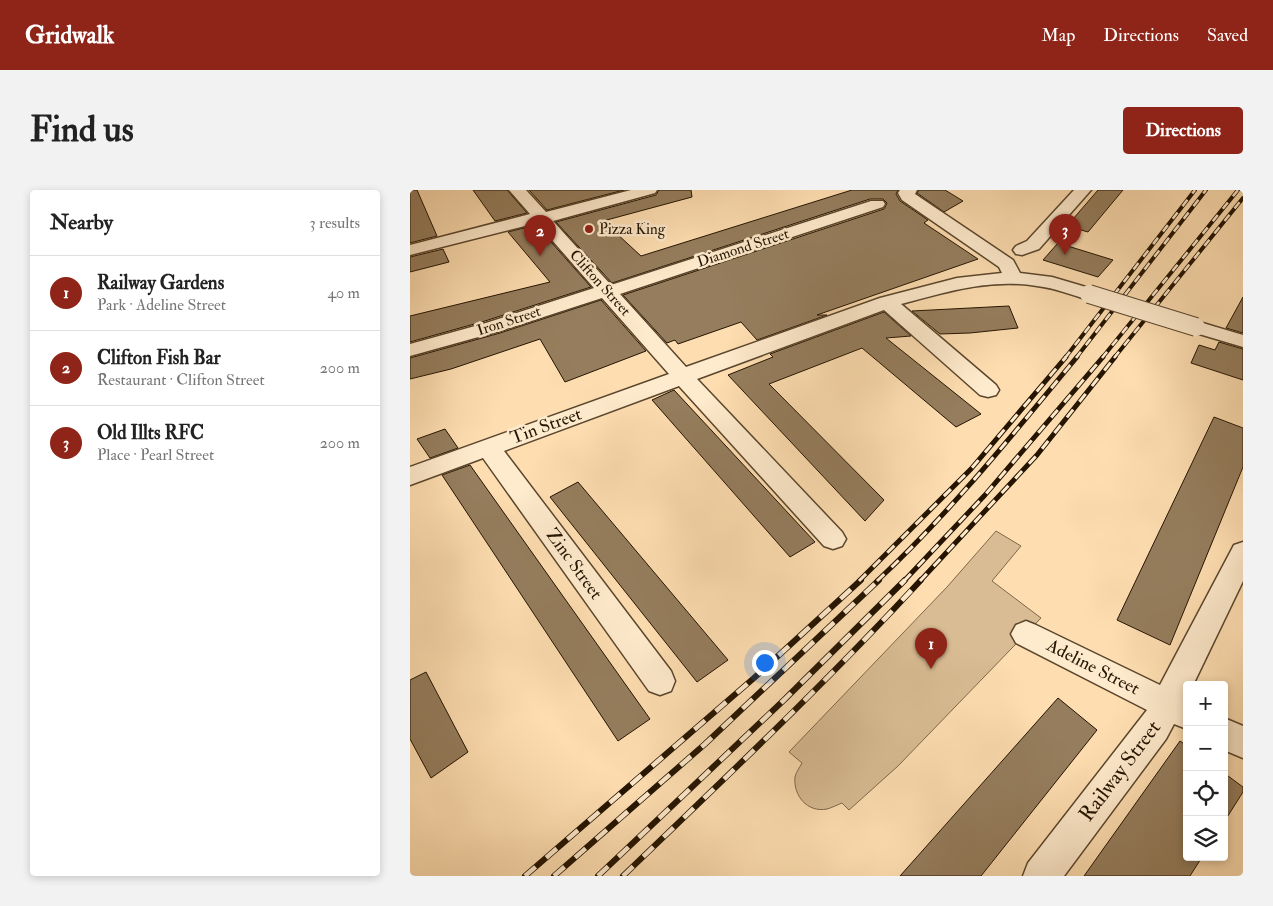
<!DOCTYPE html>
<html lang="en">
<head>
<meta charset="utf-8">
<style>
  :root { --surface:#fff; --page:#f2f2f2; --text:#222; --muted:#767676; --line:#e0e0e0; --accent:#8f2418 }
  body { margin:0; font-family:"IM FELL Double Pica",serif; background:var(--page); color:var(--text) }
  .controls { position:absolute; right:15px; bottom:15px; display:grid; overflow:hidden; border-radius:5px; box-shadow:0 2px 8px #0003 }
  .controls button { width:45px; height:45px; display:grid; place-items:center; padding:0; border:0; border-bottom:1px solid var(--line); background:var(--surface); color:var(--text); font:25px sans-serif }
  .you { position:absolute; left:354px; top:472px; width:18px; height:18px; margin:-12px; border:4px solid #fff; border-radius:50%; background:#1a73e8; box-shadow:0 0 0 8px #1a73e833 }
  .badge { display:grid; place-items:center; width:32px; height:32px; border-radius:50%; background:var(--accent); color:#fff; font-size:16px; font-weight:700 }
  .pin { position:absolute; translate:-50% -41px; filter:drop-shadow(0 1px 2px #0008) }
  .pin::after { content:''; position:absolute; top:26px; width:18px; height:15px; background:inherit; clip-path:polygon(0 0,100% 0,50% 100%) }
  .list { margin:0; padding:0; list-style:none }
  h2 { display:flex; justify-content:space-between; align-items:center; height:65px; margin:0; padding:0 20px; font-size:21px }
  h2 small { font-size:16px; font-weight:400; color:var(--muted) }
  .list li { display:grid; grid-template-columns:32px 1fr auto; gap:15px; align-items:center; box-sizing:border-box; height:75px; padding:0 20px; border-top:1px solid var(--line) }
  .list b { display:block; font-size:19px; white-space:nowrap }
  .list p { margin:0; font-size:16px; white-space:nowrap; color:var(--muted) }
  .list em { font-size:16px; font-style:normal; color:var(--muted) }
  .icon { flex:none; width:28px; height:28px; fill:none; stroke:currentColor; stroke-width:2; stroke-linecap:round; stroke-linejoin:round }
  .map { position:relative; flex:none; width:833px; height:686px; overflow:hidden; border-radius:5px }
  header { display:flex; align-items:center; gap:30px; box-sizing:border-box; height:70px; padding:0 25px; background:var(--accent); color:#fff }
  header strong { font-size:24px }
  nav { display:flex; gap:28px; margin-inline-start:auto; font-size:18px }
  .intro { display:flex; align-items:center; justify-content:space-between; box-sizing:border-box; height:120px; padding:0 30px }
  h1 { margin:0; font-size:35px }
  .button { padding:12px 22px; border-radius:5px; background:var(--accent); color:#fff; font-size:18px; font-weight:700 }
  main { display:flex; gap:30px; padding:0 30px }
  aside { flex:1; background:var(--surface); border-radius:5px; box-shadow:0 2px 8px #0003 }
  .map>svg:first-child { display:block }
</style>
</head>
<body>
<header>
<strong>Gridwalk</strong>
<nav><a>Map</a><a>Directions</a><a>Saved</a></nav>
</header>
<div class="intro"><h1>Find us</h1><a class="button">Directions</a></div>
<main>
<aside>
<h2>Nearby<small>3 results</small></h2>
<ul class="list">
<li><span class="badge">1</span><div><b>Railway Gardens</b><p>Park · Adeline Street</p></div><em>40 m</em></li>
<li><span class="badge">2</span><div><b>Clifton Fish Bar</b><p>Restaurant · Clifton Street</p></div><em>200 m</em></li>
<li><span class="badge">3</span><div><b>Old Illts RFC</b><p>Place · Pearl Street</p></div><em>200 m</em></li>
</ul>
</aside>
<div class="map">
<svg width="833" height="686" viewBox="0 0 833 686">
  <rect width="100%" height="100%" fill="#fedeb1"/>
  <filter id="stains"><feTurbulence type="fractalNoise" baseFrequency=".004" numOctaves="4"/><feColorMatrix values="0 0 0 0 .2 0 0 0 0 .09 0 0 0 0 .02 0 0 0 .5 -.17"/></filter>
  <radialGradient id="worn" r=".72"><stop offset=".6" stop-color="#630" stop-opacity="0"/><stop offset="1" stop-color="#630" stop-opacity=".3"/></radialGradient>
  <path fill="#d9bc93" stroke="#7e684a" d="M586,341L611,356L582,391L631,428L488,576L439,620L432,613C427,615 421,618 417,619C397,623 383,605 385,587C386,582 390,577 392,573L379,562L537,397Z"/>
  <path fill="#957d5d" stroke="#241401" d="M0,0H7L27,46L0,53Z
    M63,0H97L117,23L85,31Z
    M119,0H214L137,20Z
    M249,0H281L282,7L193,31L231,66L442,0H488L486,4L490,11L518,30L514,33L568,69L407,125H417L347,150L331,132L268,154L265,150L257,153L213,105L474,19L477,13L473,9H460L202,93L146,32L246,5Z
    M509,0H535L553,11L534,22L507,3Z
    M688,0H713L678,42L657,36Z
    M126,35L181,97L75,131L0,152V126L140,92L98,42Z
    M648,53L703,70L688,87L633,70Z
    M33,59L39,72L0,82V67Z
    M833,107V143L816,138Z
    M191,110L236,161L155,192L130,149L41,179L0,189V168L90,143Z
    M599,116L608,138L560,143L530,144L502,121Z
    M474,122L501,146L476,148L571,224L546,237L452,158L359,194L474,310L455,331L318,185L363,167L360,164Z
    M809,152L833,159V190L781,173L789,155L805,160Z
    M264,200L405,352L380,367L242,210Z
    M804,227L833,238V277L760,455L707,430Z
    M35,239L48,258L20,268L7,249Z
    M60,275L240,529L208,551L32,285Z
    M168,292L318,470L287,492L140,307Z
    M16,482L58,562L21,588L0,549V490Z
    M648,508L687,540L571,686H490Z
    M770,551L777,556V667H792L780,686H674Z
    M814,583L833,597V602L814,632Z"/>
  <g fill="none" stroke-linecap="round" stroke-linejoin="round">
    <defs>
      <path id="minor" d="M99,0H116L136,22L221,0H247L245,3L143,31L201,95L461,11H473L475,14L473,17L210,104L276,177L470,108L547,88L592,83L589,77L492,10L488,3L490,0H507L505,4L603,70L610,83L642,87L686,100L688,104L686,108L679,110C662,105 645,98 627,96C580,88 536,102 491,114L586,195L589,200L586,205L578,207L570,205L474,120L287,189L432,342L436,349L432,356L423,359L414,356L269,196L94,261L261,481L265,491L261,501L250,505L239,501L73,268L0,295V277L259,184L192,108L90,141L0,166V154L76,133L184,98L127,33L0,65V55L120,24Z
        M664,0H681L629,59L612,65L606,64L603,60L606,56L617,51Z
        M786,131L833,145V157L779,141L776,137L779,133Z
        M833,352V391L783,495H777V539L764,534L756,549L654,686H613L618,673L737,520L606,453L601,444L606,435L616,431L626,435L750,495L824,355Z
        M814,528L833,536V568L814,560Z"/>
    </defs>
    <use href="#minor" stroke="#5a462d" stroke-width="3"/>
    <use href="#minor" fill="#feeacc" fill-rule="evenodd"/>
    <defs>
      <path id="rail-far2" d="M655,168L785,0
        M666,168L796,0
        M692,168L828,0
        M704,168L833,8"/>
      <path id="rail-far1" d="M449,391L561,279L656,167
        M467,391C540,323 603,244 667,167
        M494,391L575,305L693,167
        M510,391L627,265L705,167"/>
      <path id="rail" d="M115,686L344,488L451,390
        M144,686L295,554L469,390
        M188,686L375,509L495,390
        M213,686C314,589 416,493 511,390"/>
    </defs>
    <use href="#rail-far2" stroke="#241401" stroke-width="4"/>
    <use href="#rail-far1" stroke="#241401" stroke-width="5"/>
    <use href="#rail" stroke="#241401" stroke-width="6"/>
    <use href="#rail-far2" stroke="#feeacc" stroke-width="2.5" stroke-dasharray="8" stroke-linecap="butt"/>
    <use href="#rail-far1" stroke="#feeacc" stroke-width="3" stroke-dasharray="10" stroke-linecap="butt"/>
    <use href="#rail" stroke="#feeacc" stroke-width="4.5" stroke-dasharray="14" stroke-linecap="butt"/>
    <defs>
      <path id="minor-bridge" d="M679,104L786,137"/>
    </defs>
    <use href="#minor-bridge" stroke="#5a462d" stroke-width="20" stroke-linecap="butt"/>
    <use href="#minor-bridge" stroke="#feeacc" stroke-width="18"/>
  </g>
  <circle fill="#8f2418" stroke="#feeacc" stroke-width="2" cx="179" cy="39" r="5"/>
  <g text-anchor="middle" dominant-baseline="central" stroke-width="5" stroke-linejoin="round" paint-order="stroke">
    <g font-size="15" fill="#241401" stroke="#feeacc" text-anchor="start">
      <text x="189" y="39">Pizza King</text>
    </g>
    <g font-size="15" fill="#241401" stroke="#feeacc">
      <text transform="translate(333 58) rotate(-18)">Diamond Street</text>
      <text transform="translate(190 93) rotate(48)">Clifton Street</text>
      <text transform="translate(99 131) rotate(-18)">Iron Street</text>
    </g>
    <g font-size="18" fill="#241401" stroke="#feeacc">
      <text transform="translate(136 236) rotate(-20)">Tin Street</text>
      <text transform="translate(164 374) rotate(54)">Zinc Street</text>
      <text transform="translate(683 477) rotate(27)">Adeline Street</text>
    </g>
    <g font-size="21" fill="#241401" stroke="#feeacc">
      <text transform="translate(710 581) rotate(-53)">Railway Street</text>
    </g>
  </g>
  <rect width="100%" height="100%" filter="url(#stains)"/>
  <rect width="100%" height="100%" fill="url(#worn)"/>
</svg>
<div class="controls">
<button>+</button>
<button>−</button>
<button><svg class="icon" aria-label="locate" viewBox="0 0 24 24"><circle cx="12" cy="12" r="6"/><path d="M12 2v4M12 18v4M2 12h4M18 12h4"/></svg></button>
<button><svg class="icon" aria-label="layers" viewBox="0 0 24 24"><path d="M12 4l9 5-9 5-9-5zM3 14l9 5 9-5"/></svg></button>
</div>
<div class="you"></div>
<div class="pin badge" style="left:521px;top:479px">1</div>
<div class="pin badge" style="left:130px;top:66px">2</div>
<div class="pin badge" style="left:655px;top:65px">3</div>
</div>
</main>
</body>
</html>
